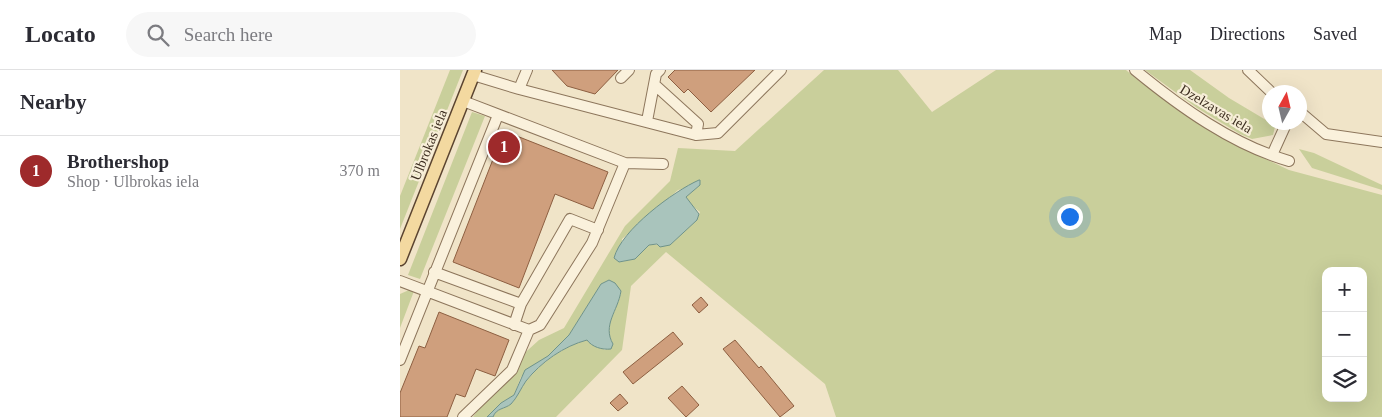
<!DOCTYPE html>
<html lang="en">
<head>
<meta charset="utf-8">
<style>
  :root { --surface:#fff; --page:#f7f7f7; --text:#2b2b33; --muted:#7c7c81; --line:#e1e1e2; --accent:#9e2a2b }
  body { margin:0; font-family:"Times New Roman",serif; background:var(--page); color:var(--text) }
  .controls { position:absolute; right:15px; bottom:15px; display:grid; overflow:hidden; border-radius:10px; box-shadow:0 5px 20px #0002 }
  .controls button { width:45px; height:45px; display:grid; place-items:center; padding:0; border:0; border-bottom:1px solid var(--line); background:var(--surface); color:var(--text); font:25px sans-serif }
  .compass { position:absolute; left:862px; top:15px; width:45px; height:45px; border-radius:50%; background:var(--surface); box-shadow:0 5px 20px #0002; rotate:8deg }
  .you { position:absolute; left:669px; top:146px; width:18px; height:18px; margin:-12px; border:4px solid #fff; border-radius:50%; background:#1a73e8; box-shadow:0 0 0 8px #1a73e833 }
  .badge { display:grid; place-items:center; width:32px; height:32px; border-radius:50%; background:var(--accent); color:#fff; font-size:16px; font-weight:700 }
  .pin { position:absolute; translate:-50% -50%; border:2px solid #fff; box-shadow:0 1px 5px #0006 }
  .list { margin:0; padding:0; list-style:none }
  h2 { display:flex; justify-content:space-between; align-items:center; height:65px; margin:0; padding:0 20px; font-size:21px }
  h2 small { font-size:16px; font-weight:400; color:var(--muted) }
  .list li { display:grid; grid-template-columns:32px 1fr auto; gap:15px; align-items:center; box-sizing:border-box; height:70px; padding:0 20px; border-top:1px solid var(--line) }
  .list b { display:block; font-size:19px; white-space:nowrap }
  .list p { margin:0; font-size:16px; white-space:nowrap; color:var(--muted) }
  .list em { font-size:16px; font-style:normal; color:var(--muted) }
  .icon { flex:none; width:28px; height:28px; fill:none; stroke:currentColor; stroke-width:2; stroke-linecap:round; stroke-linejoin:round }
  .map { position:relative; flex:none; width:982px; height:347px; overflow:hidden }
  header { display:flex; align-items:center; gap:30px; box-sizing:border-box; height:70px; padding:0 25px; background:var(--surface); border-bottom:1px solid var(--line) }
  header strong { font-size:24px }
  nav { display:flex; gap:28px; margin-inline-start:auto; font-size:18px }
  .search { width:350px; height:45px; background:var(--page); display:flex; align-items:center; gap:12px; box-sizing:border-box; padding:0 18px; border-radius:28px; color:var(--muted); font-size:19px }
  main { display:flex }
  aside { flex:1; background:var(--surface) }
  .map>svg:first-child { display:block }
</style>
</head>
<body>
<header>
<strong>Locato</strong>
<div class="search"><svg class="icon" aria-label="search" viewBox="0 0 24 24"><circle cx="10" cy="10" r="6"/><path d="M15 15l6 6"/></svg>Search here</div>
<nav><a>Map</a><a>Directions</a><a>Saved</a></nav>
</header>
<main>
<aside>
<h2>Nearby<small></small></h2>
<ul class="list">
<li><span class="badge">1</span><div><b>Brothershop</b><p>Shop · Ulbrokas iela</p></div><em>370 m</em></li>
</ul>
</aside>
<div class="map">
<svg width="982" height="347" viewBox="0 0 982 347">
  <rect width="100%" height="100%" fill="#f0e4c8"/>
  <path fill="#c9cf9b" fill-rule="evenodd" d="M50,0H63L0,159V126Z
    M424,0H498L532,42L596,0H726L739,11L811,61L849,81L889,100L982,125V347H436L425,314L266,182L231,216L222,280L156,347H93C96,338 105,339 111,334C118,327 122,315 129,308C144,290 165,276 187,270L205,280L213,274C202,255 218,241 221,221L209,210L201,214L169,265L148,286L121,307L114,325L101,333L87,347H73L107,299L139,270L164,258L225,156L270,111L278,78L335,81ZM300,115L286,127L291,135L300,142L297,150L270,175H249L235,189L220,192L222,169L278,120ZM926,201H963V328H926Z
    M745,0H790L829,28L871,53H876L873,65L852,69L840,64L797,38Z
    M72,42L85,46L20,209L8,205Z
    M899,79L914,83L982,115V120L912,98Z
    M9,220L14,221L0,258V224Z"/>
  <path fill="#a9c4bc" stroke="#6f938a" d="M299,110H300V115L286,127L299,144L297,150L270,175L260,177L257,174L249,175L235,189L219,192L214,188C221,160 274,121 299,110Z
    M209,210L215,213L221,221C218,241 202,255 213,274L211,279C202,280 192,277 187,270C164,276 141,292 126,311C121,318 117,328 111,334C105,339 96,338 93,347H87L101,333L114,325L125,300L148,286L169,265L201,214Z"/>
  <path fill="#cf9f7d" stroke="#8d5f41" d="M152,0H218L195,24L167,16Z
    M275,0H355L311,42L288,19L284,23L268,7Z
    M104,61L208,102L193,139L155,124L119,218L53,192Z
    M301,227L308,235L299,243L292,235Z
    M39,242L109,270L95,306L76,299L65,327L56,324L47,347H0V323L19,276L25,278Z
    M273,262L283,274L233,314L223,302Z
    M335,270L359,298L361,296L394,336L380,347L323,279Z
    M282,316L299,335L286,347L268,328Z
    M220,324L228,333L218,341L210,333Z"/>
  <g fill="none" stroke-linecap="round" stroke-linejoin="round">
    <defs>
      <path id="minor" d="M735,0C780,37 833,75 889,91
        M848,0L871,22
        M73,5L119,19L296,65L318,63L381,0
        M221,8L229,0
        M255,15L298,54L296,65
        M119,19L127,0
        M63,31L225,93L192,173L140,255L129,260
        M899,41L926,64L982,72
        M247,51L256,4L260,0
        M872,85L887,52
        M225,93L263,94
        M34,202L121,234L170,149L198,160
        M0,211L129,260L112,300L63,347
        M114,255L121,234
        M0,290L98,45"/>
      <path id="major" d="M0,189L75,0"/>
    </defs>
    <use href="#minor" stroke="#8d765c" stroke-width="12"/>
    <use href="#major" stroke="#5b4430" stroke-width="15"/>
    <use href="#minor" stroke="#faf1dc" stroke-width="10"/>
    <use href="#major" stroke="#f3d9a0" stroke-width="12"/>
  </g>
  <g text-anchor="middle" dominant-baseline="central" stroke-width="4.5" stroke-linejoin="round" paint-order="stroke">
    <g font-size="14" fill="#3d2e20" stroke="#f7eed8">
      <text transform="translate(816 39) rotate(31)">Dzelzavas iela</text>
      <text transform="translate(29 75) rotate(-68)">Ulbrokas iela</text>
    </g>
  </g>
</svg>
<div class="controls">
<button>+</button>
<button>−</button>
<button><svg class="icon" aria-label="layers" viewBox="0 0 24 24"><path d="M12 4l9 5-9 5-9-5zM3 14l9 5 9-5"/></svg></button>
</div>
<svg class="compass" viewBox="-18 -18 36 36"><path d="M0-13l5 13h-10z" fill="#e53935"/><path d="M0 13l5-13h-10z" fill="#7c7c81"/></svg>
<div class="you"></div>
<div class="pin badge" style="left:104px;top:77px">1</div>
</div>
</main>
</body>
</html>
